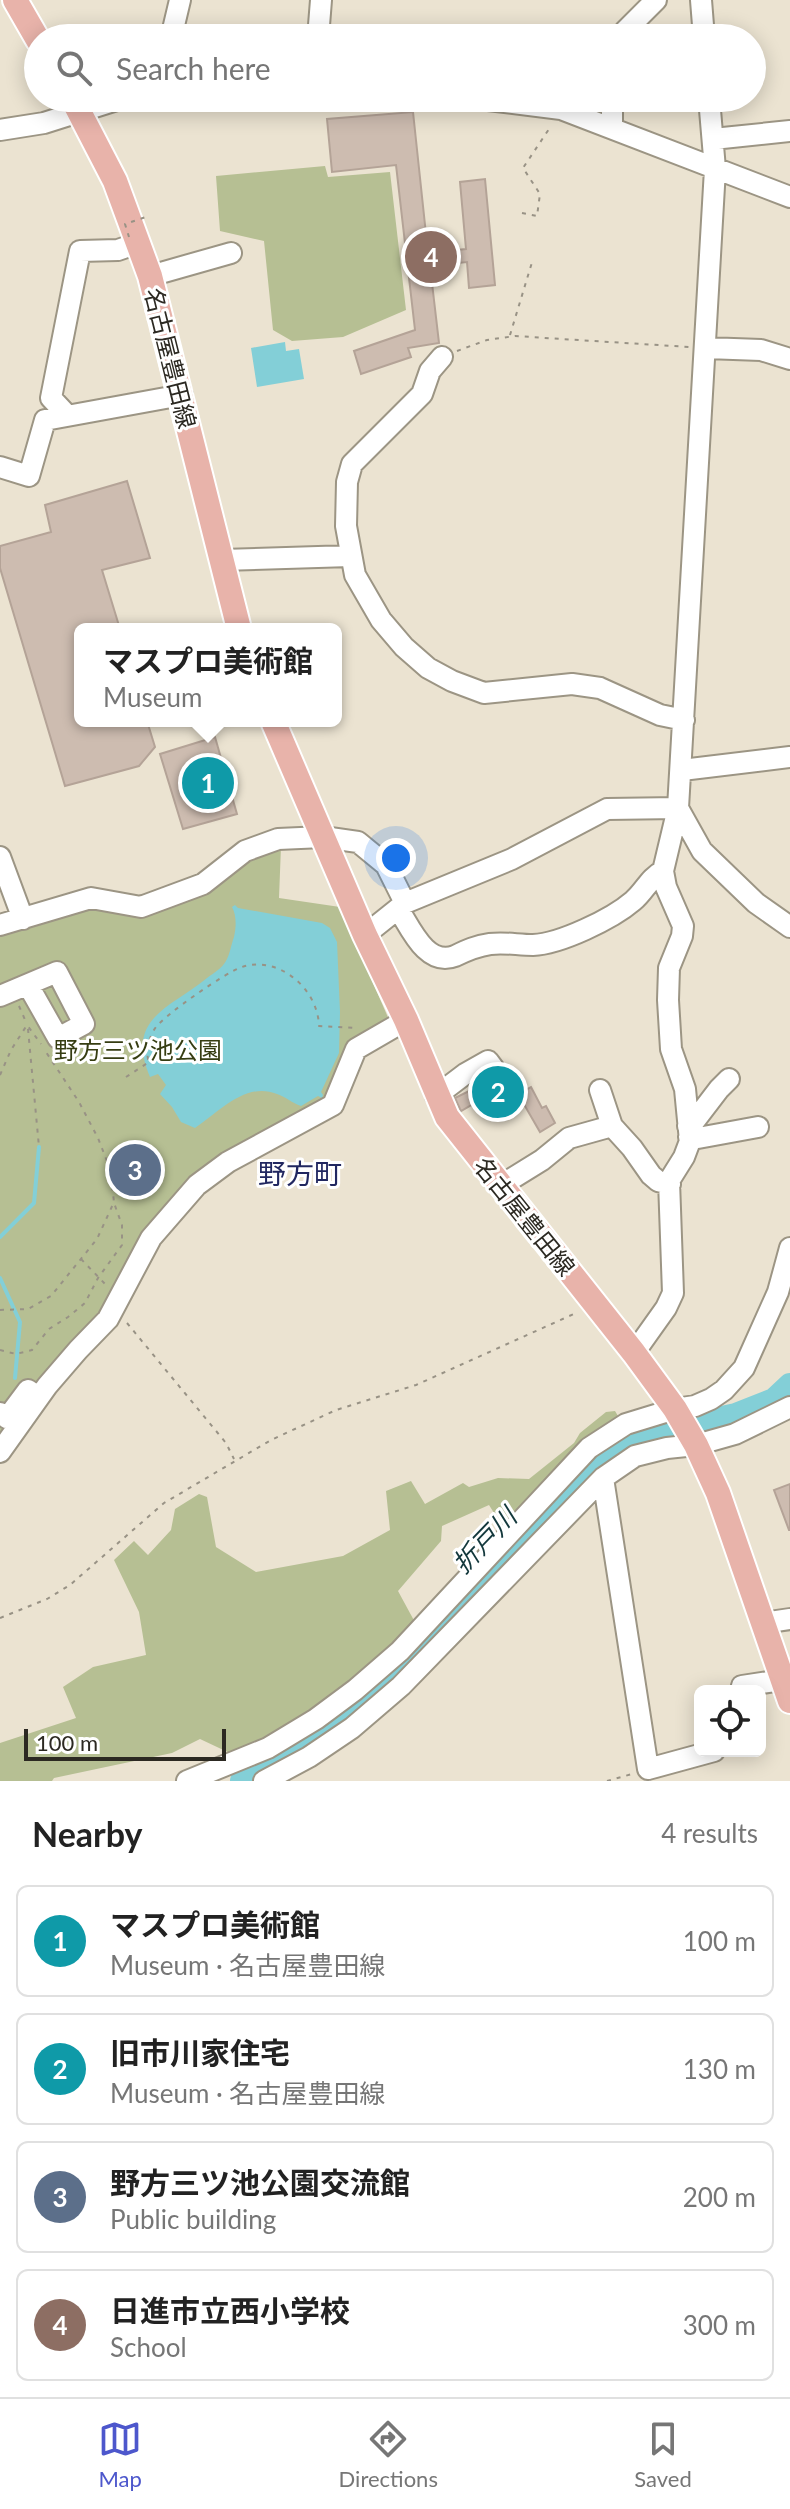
<!DOCTYPE html>
<html lang="en">
<head>
<meta charset="utf-8">
<style>
  :root { --surface:#fff; --page:#f6f6f6; --text:#222; --muted:#767676; --line:#e0e0e0; --accent:#4d57cc }
  body { margin:0; font-family:Lato,"Noto Sans JP",sans-serif; background:var(--page); color:var(--text) }
  .controls { position:absolute; right:24px; bottom:24px; display:grid; overflow:hidden; border-radius:12px; box-shadow:0 4px 20px #0003 }
  .controls button { width:72px; height:72px; display:grid; place-items:center; padding:0; border:0; border-bottom:2px solid var(--line); background:var(--surface); color:var(--text); font:40px sans-serif }
  .scale { position:absolute; left:24px; bottom:20px; width:202px; box-sizing:border-box; padding-left:8px; border:4px solid #2c2922; border-top:0; font-size:22px; line-height:28px; white-space:nowrap; color:#2c2922; -webkit-text-stroke:6px #fff; paint-order:stroke }
  .you { position:absolute; left:396px; top:858px; width:28px; height:28px; margin:-20px; border:6px solid #fff; border-radius:50%; background:#1a73e8; box-shadow:0 0 0 12px #1a73e833 }
  .badge { display:grid; place-items:center; width:52px; height:52px; border-radius:50%; background:var(--accent); color:#fff; font-size:26px; font-weight:700 }
  .pin { position:absolute; translate:-50% -50%; border:4px solid #fff; box-shadow:0 2px 8px #0006 }
  .popup { position:absolute; left:74px; top:623px; width:268px; height:104px; box-sizing:border-box; display:grid; place-content:center; border-radius:12px; background:var(--surface); filter:drop-shadow(0 2px 6px #0005); font-size:26px; white-space:nowrap; color:var(--muted) }
  .popup b { font-size:30px; color:var(--text) }
  .popup::after { content:''; position:absolute; left:50%; top:100%; margin-left:-16px; border:16px solid transparent; border-top-color:var(--surface) }
  .list { margin:0; padding:0; list-style:none }
  h2 { display:flex; justify-content:space-between; align-items:center; height:104px; margin:0; padding:0 32px; font-size:34px }
  h2 small { font-size:26px; font-weight:400; color:var(--muted) }
  .list li { display:grid; grid-template-columns:52px 1fr auto; gap:24px; align-items:center; box-sizing:border-box; height:112px; margin:0 16px 16px; padding:0 16px; border:2px solid var(--line); border-radius:12px }
  .list b { display:block; font-size:30px; white-space:nowrap }
  .list p { margin:0; font-size:26px; white-space:nowrap; color:var(--muted) }
  .list em { font-size:26px; font-style:normal; color:var(--muted) }
  .icon { flex:none; width:44px; height:44px; fill:none; stroke:currentColor; stroke-width:2; stroke-linecap:round; stroke-linejoin:round }
  .map { position:relative; flex:none; width:790px; height:1781px; overflow:hidden }
  .search { position:absolute; background:var(--surface); box-shadow:0 4px 20px #0003; left:24px; right:24px; top:24px; height:88px; display:flex; align-items:center; gap:20px; box-sizing:border-box; padding:0 28px; border-radius:44px; color:var(--muted); font-size:30px }
  .sheet { height:616px; background:var(--surface) }
  nav { display:flex; justify-content:space-around; align-items:center; box-sizing:border-box; height:112px; border-top:2px solid var(--line); background:var(--surface); font-size:22px; color:var(--muted) }
  nav a { display:grid; justify-items:center; gap:4px }
  nav .on { color:var(--accent) }
  .map>svg:first-child { display:block }
</style>
</head>
<body>
<div class="map">
<svg width="790" height="1781" viewBox="0 0 790 1781">
  <rect width="100%" height="100%" fill="#ebe3d1"/>
  <path fill="#b6bf93" d="M325,166L328,177L390,172L406,310L343,337L292,341L273,330L264,241L220,231L216,176Z
    M281,846L279,898L340,907L390,1022L328,1101L223,1158L101,1317L0,1440V934L91,904L142,911L247,856Z
    M615,1411L621,1421L506,1532L489,1505L442,1526L441,1541L398,1591L417,1626L398,1648L270,1743L234,1755L200,1739L172,1753L54,1778L52,1781H0V1743L76,1718L63,1687L93,1667L146,1655L139,1612L114,1560L134,1541L148,1555L171,1530L175,1509L199,1494L207,1497L216,1547L256,1572L343,1556L390,1530L386,1491L411,1481L425,1504L463,1483L469,1487L498,1478L529,1479L574,1443L580,1433L606,1412Z"/>
  <path fill="#83cfd7" d="M285,342L286,351L299,349L304,379L257,387L251,348Z
    M235,905L238,908L322,923L330,928L337,942L340,1012L339,1053L321,1092L323,1095L322,1098L318,1096L301,1106C292,1103 286,1097 277,1094C246,1081 219,1112 195,1128L181,1122L172,1107L160,1094L166,1085L158,1074L150,1077C125,1018 169,1009 207,978C214,973 222,968 226,961C230,954 231,945 234,937C236,928 237,916 232,907Z"/>
  <g fill="none" stroke-linecap="round" stroke-linejoin="round">
    <path stroke="#83cfd7" stroke-width="4" d="M0,1237L34,1203L39,1147
      M0,1278L20,1322L15,1378"/>
    <path stroke="#83cfd7" stroke-width="24" d="M242,1781L267,1768L302,1745L343,1717L387,1681L604,1457L630,1438L736,1415L774,1400L790,1385"/>
  </g>
  <path fill="#cdbcb0" stroke="#b4a397" stroke-width="2" d="M413,112L428,253L466,249L460,182L485,179L495,285L469,288L467,262L430,266L439,343L408,348L411,357L361,374L354,351L415,330L396,165L332,172L327,119Z
    M127,481L150,558L102,570L120,629H80V721H147L155,747L139,766L65,786L0,568V546L51,532L45,505Z
    M215,737L237,814L183,829L160,754Z
    M502,1079L516,1106L497,1115L487,1096L461,1111L460,1109L455,1098L489,1081L496,1082Z
    M531,1087L542,1108L546,1106L555,1123L540,1132L518,1094Z
    M790,1484V1530H789L774,1490Z"/>
  <g fill="none" stroke-linecap="round" stroke-linejoin="round">
    <defs>
      <path id="minor" d="M701,0L704,38
        M171,38L180,0
        M318,38L321,0
        M622,38L625,31L656,0
        M471,98L561,109L790,197
        M709,98L715,169L678,808L702,851L756,903L790,927
        M612,128V98
        M0,130L44,123L123,98
        M713,139L790,131
        M150,276L231,253
        M706,348L761,350L790,359
        M442,357L430,371L422,394L352,464L347,482L346,526L355,575L381,620L404,647L428,668L452,681L484,693L572,684L600,688L660,715L684,720
        M67,415L51,398L80,251L118,250L138,243
        M0,467L29,476L45,420L182,395
        M222,560L350,556
        M682,770L790,757
        M0,857L23,919
        M399,910C411,929 427,967 455,956C467,950 476,946 490,944C504,942 518,945 533,945C560,944 612,919 633,901C645,891 649,878 663,871
        M0,925L91,898L141,907L203,884L245,851L278,839L323,837L358,842L386,865L405,903
        M365,935L405,903L512,859L607,809L678,808L663,871L666,887L683,926L682,936L669,968L668,1000L671,1049L685,1089L690,1141L684,1157L669,1181L673,1293L666,1308L634,1353
        M0,996L57,972L84,1024L58,1038L28,985
        M600,1090L612,1126L632,1148L651,1175L658,1181L670,1184
        M436,1096L465,1074L488,1061L494,1069
        M688,1126L693,1123L719,1089L729,1079
        M689,1137L698,1138L758,1127
        M500,1186L542,1160L569,1138L612,1126
        M0,1413L7,1418L28,1390L38,1397
        M0,1452L47,1386L78,1350L108,1319L151,1238L197,1185L228,1162L333,1105L356,1049L406,1020
        M603,1478L648,1769L714,1751
        M763,1623L790,1619
        M741,1691L742,1686L782,1680
        M187,1781L268,1748L316,1719L355,1690L400,1651L589,1448L626,1424L675,1409L695,1406L711,1399L724,1390L744,1368L778,1292L790,1248
        M264,1781L309,1757L352,1728L401,1686L603,1478L635,1456L667,1448L696,1445L735,1434L790,1407"/>
      <path id="major" d="M15,0L38,40
        M72,98L115,181L150,276L239,629
        M273,721L365,935L406,1020L447,1117L634,1353L675,1409L696,1445L718,1493L790,1701"/>
    </defs>
    <use href="#minor" stroke="#9c9584" stroke-width="24"/>
    <use href="#major" stroke="#fff" stroke-width="28"/>
    <path stroke="#989285" stroke-width="2" stroke-dasharray="4 6" stroke-linecap="butt" d="M522,213L537,216L540,194L523,168L551,126
      M510,335L533,259
      M457,351L487,340L515,336L689,347
      M19,1006L26,1022
      M28,1029L39,1147
      M0,1075L11,1050L27,1025L41,1044
      M126,1077L149,1062C145,1053 149,1036 156,1027C166,1014 226,972 242,967C279,955 318,989 319,1026L358,1028
      M81,1259L107,1286
      M0,1310L28,1309L51,1296L97,1239L114,1202L110,1169L98,1138L79,1102L44,1049
      M127,1323L226,1443L234,1459
      M0,1350L16,1354L32,1350L49,1329L68,1317L85,1303L98,1278L122,1245V1225L114,1203
      M0,1618L47,1599L70,1585L164,1503L271,1440L336,1410L416,1385L576,1313
      M607,1781L632,1774"/>
    <use href="#minor" stroke="#fff" stroke-width="20"/>
    <use href="#major" stroke="#e8b3aa" stroke-width="24"/>
    <path stroke="#989285" stroke-width="2" stroke-dasharray="4 6" stroke-linecap="butt" d="M129,237L125,224L149,216"/>
  </g>
  <g text-anchor="middle" dominant-baseline="central" stroke-width="6" stroke-linejoin="round" paint-order="stroke">
    <g font-size="24" fill="#2c2922" stroke="#fff">
      <text transform="translate(171 358) rotate(76)">名古屋豊田線</text>
      <text transform="translate(525 1216) rotate(51)">名古屋豊田線</text>
    </g>
    <g font-size="24" fill="#363d12" stroke="#fff">
      <text x="138" y="1049">野方三ツ池公園</text>
    </g>
    <g font-size="26" font-style="italic" fill="#13383c" stroke="#fff">
      <text transform="translate(484 1540) rotate(-46)">折戸川</text>
    </g>
    <g font-size="28" fill="#212760" stroke="#fff">
      <text x="300" y="1173">野方町</text>
    </g>
  </g>
</svg>
<div class="controls">
<button><svg class="icon" aria-label="locate" viewBox="0 0 24 24"><circle cx="12" cy="12" r="6"/><path d="M12 2v4M12 18v4M2 12h4M18 12h4"/></svg></button>
</div>
<div class="scale">100 m</div>
<div class="you"></div>
<div class="pin badge" style="left:208px;top:783px;background:#0f9aa8">1</div>
<div class="popup"><b>マスプロ美術館</b>Museum</div>
<div class="pin badge" style="left:498px;top:1092px;background:#0f9aa8">2</div>
<div class="pin badge" style="left:135px;top:1170px;background:#5c6f8a">3</div>
<div class="pin badge" style="left:431px;top:257px;background:#8d6e63">4</div>
<div class="search"><svg class="icon" aria-label="search" viewBox="0 0 24 24"><circle cx="10" cy="10" r="6"/><path d="M15 15l6 6"/></svg>Search here</div>
</div>
<section class="sheet">
<h2>Nearby<small>4 results</small></h2>
<ul class="list">
<li><span class="badge" style="background:#0f9aa8">1</span><div><b>マスプロ美術館</b><p>Museum · 名古屋豊田線</p></div><em>100 m</em></li>
<li><span class="badge" style="background:#0f9aa8">2</span><div><b>旧市川家住宅</b><p>Museum · 名古屋豊田線</p></div><em>130 m</em></li>
<li><span class="badge" style="background:#5c6f8a">3</span><div><b>野方三ツ池公園交流館</b><p>Public building</p></div><em>200 m</em></li>
<li><span class="badge" style="background:#8d6e63">4</span><div><b>日進市立西小学校</b><p>School</p></div><em>300 m</em></li>
</ul>
</section>
<nav>
<a class="on"><svg class="icon" aria-label="map" viewBox="0 0 24 24"><path d="M3 6l6-2 6 2 6-2v14l-6 2-6-2-6 2zM9 4v14M15 6v14"/></svg>Map</a>
<a><svg class="icon" aria-label="directions" viewBox="0 0 24 24"><path d="M12 3l9 9-9 9-9-9zM9 14v-3h6M13 9l2 2-2 2"/></svg>Directions</a>
<a><svg class="icon" aria-label="saved" viewBox="0 0 24 24"><path d="M7 4h10v16l-5-4-5 4z"/></svg>Saved</a>
</nav>
</body>
</html>
